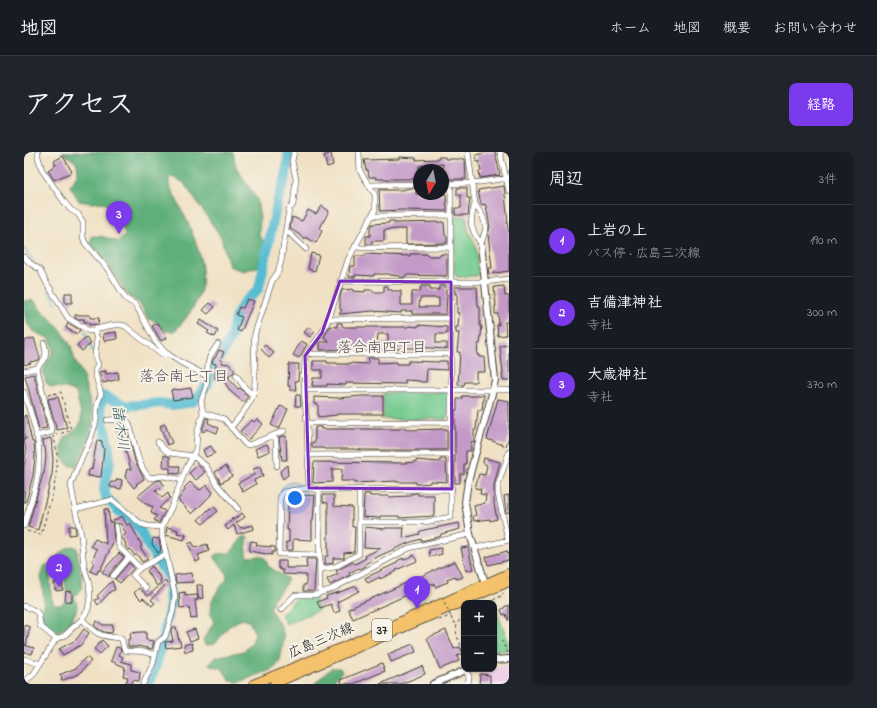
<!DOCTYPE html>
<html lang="ja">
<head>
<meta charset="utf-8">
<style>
  :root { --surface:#171b24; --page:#20242c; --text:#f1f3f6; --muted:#9ea1a6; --line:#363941; --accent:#7c3aed }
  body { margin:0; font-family:"Indie Flower","Klee One",sans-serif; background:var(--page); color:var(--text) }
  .controls { position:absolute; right:12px; bottom:12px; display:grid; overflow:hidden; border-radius:8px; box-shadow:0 1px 3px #0004 }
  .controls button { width:36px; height:36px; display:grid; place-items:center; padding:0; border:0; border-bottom:1px solid var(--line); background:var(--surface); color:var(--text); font:20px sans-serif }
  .compass { position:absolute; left:389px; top:12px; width:36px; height:36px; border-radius:50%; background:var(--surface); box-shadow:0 1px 3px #0004; rotate:190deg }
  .you { position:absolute; left:271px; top:346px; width:14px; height:14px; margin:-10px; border:3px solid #fff; border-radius:50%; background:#1a73e8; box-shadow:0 0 0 6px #1a73e833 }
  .badge { display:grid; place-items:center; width:26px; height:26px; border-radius:50%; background:var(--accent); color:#fff; font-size:13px; font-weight:700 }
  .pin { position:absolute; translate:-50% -33px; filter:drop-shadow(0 1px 2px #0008) }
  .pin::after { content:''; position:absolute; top:21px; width:14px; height:12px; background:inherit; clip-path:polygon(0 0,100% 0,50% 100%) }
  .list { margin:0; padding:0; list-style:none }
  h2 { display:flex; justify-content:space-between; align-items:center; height:52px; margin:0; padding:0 16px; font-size:17px }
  h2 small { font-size:13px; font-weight:400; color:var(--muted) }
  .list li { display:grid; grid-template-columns:26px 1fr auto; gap:12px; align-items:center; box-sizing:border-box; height:72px; padding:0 16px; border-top:1px solid var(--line) }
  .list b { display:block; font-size:15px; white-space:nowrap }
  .list p { margin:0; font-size:13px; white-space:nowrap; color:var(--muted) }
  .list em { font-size:13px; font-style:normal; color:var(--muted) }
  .map { position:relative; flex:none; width:485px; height:532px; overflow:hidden; border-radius:8px }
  header { display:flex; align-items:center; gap:24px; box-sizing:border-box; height:56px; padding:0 20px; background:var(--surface); border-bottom:1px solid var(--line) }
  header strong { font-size:19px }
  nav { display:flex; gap:22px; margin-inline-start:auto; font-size:14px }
  .intro { display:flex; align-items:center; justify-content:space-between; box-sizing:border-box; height:96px; padding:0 24px }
  h1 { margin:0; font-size:28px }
  .button { padding:10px 18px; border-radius:8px; background:var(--accent); color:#fff; font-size:14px; font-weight:700 }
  main { display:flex; gap:24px; padding:0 24px }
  aside { flex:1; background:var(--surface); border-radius:8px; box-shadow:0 1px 3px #0004 }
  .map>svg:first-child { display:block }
</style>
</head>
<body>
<header>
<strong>地図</strong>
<nav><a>ホーム</a><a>地図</a><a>概要</a><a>お問い合わせ</a></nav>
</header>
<div class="intro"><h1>アクセス</h1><a class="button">経路</a></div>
<main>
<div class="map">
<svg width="485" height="532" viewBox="0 0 485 532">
  <rect width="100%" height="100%" fill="#f7f3e8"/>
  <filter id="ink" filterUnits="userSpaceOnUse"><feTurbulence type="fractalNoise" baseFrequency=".025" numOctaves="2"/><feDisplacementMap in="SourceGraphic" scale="8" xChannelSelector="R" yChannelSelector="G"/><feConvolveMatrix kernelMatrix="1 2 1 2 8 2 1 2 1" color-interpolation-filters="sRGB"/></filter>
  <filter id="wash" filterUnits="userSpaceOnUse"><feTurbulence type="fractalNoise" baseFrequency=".012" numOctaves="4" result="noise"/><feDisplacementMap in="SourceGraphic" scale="16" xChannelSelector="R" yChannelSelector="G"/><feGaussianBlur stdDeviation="0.9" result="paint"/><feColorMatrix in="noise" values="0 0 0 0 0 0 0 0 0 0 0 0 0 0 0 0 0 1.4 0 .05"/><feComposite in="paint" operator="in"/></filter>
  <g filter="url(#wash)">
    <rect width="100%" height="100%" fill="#f0e1c4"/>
    <path fill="#eed0e8" d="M477,514H485V532H454L455,522Z"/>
    <path fill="#74cb90" stroke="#487456" d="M430,65H443V71L445,81L450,89L452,95L454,122L452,124L433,125L430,122Z
      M421,240L424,243V264L422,267H359V241Z
      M274,445H289L295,458L262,472L257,463Z
      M470,457H472L485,492V498L470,499Z"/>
    <path fill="#5faf7a" stroke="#3e664b" d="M38,0H209L212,15L233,47L236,67L235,83L247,98L246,108L236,114L219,119L205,114L197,85L159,30L145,24V33C159,61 185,105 177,137C173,153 162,167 151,179H141L134,171L125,167L115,151L105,145L83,112L66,91L68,84L80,85L95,90L101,83L92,58L78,50L67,51L55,49L46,34L54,22L53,11Z
      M10,148L16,157L36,176L47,194L51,209L58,221L66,251L69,270L63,292L52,314H45C38,308 35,295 41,286C46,280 55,279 57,268C58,262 53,247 52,240L42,236L28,235L22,231C21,227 19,222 20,218C23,204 34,203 25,186C4,179 0,172 0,149Z
      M219,385H224L222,399L224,405L236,404L241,406L244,414L264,427L259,436L249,447L246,457L258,476L260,486L256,509L250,517L215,530L206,529L198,516L187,514L185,511L191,505L220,499L228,491L231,482L225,469L217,467L204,475L191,492L181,493L179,488L190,470C189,468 187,464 186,461C185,449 195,436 203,427L202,420L190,405L193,402L206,401Z
      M49,394L53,396C54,410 59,423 58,437L50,444C51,447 53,451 53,454C52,465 43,476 33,480L24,476L19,471L18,460L20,448L17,424L18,416L23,412L26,415L27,444L30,453H37L44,447L38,412L35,408L28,411L27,409L43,396Z
      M307,516H316L318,520L306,532H290Z"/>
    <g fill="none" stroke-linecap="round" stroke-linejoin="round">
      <path stroke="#55bcd3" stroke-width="1.5" d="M0,96L10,111
        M25,139L32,151
        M44,162L53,169
        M61,179L69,201"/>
      <path stroke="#55bcd3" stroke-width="10" d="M124,532L132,514L146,453L145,435L144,425L123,392L117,379L108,368L94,359L82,345L80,337L82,323L86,310L85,297L76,255L79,244L103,254L135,251L149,253L168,250L174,245L184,232L183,233L191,213L207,186L211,166L220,150L231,141L235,136L254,47L262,25L264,6V0"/>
    </g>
    <g id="blocks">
      <path fill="#c299c7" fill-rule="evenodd" d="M463,0H471L476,23L456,26L455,19H457L455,9L453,10L452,3Z
        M307,1L309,13L303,15L300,4Z
        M39,4L48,20L30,28L24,18L32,13L30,9Z
        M375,5L392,6V8L414,7V5H421V7H441L442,27H419V12L395,14V27H352V25H345L344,18H342L340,8L375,7Z
        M480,34L484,70H483L485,83V119L465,122L464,116H468L464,82L466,75L462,54L461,52L457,53L454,38Z
        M386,36H392V42H422L423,59L378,58L356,59L355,38H378Z
        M433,36H443V46H446L444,63H431V56H437V43H433Z
        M298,54L305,59L296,76L298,79L292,91L281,85V87L266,76L268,65L278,69L284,58L292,62Z
        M365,69H370V71L420,70L421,83L423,85V91L382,92V77H373L360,78V89H348V92H342V84H346V76L348,72L365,71Z
        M287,101L295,103L291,119L284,117Z
        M341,102L386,104V102H403V104H416L417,102H423V124L382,123V125H376V124L366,123V122H350V124L331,123V125H325L326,114H331V104H341Z
        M360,134H364V138H368V139H377V153H388V140H396L397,134H406V138H415V134H422V142H423L422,162H388V159H377V161L349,159L315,162L318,158L316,157V146L318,138L329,137V139L341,140V138H349V140H360ZM396,146H415V155H395Z
        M480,134L481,144H485V166H484V170H481L482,183L474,184L473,173H475L474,162H471V154H472L470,135Z
        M431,135H453L454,155H456V174H458L456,192H454L453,203H455V205H460L461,220H452V230H441L440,233H434L436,200H433L435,181H432V175H434L435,161H433V142H431Z
        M41,141H48V151H41Z
        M223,147L230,149L217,180L213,178L218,165L212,163L215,155L219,156Z
        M186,151L191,155L184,162L179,158Z
        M51,163H66V166H75L74,172L65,173V170H60V167H54L51,166Z
        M177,168L194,179L191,185L183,181L185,179L174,172Z
        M44,171L56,178L53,182L42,176Z
        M134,171L143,186L137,189L128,174Z
        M313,171H318V174L320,175H385V174L394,175V173L423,175V182H412V191H423V197L391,195V196H380V197L341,196V197L296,198V190H306L300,185L305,176L306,174L313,175ZM354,182H364V191L353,190Z
        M285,175L291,180L286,185L280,180Z
        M92,180L93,187L80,189L79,182Z
        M62,185L67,191L58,199L53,193Z
        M10,186L16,206L15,208L6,210L7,211L0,213V189Z
        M277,189L283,192L275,206L269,203Z
        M241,193L250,201L245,206L237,197Z
        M485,193V228L479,229L478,222H479L476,194Z
        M195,198L200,200L196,208H198V211L205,212L211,219L204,225L206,228L214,237L216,236L224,244L220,251L206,239L200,229L191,227L192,212L188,211L190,206H191Z
        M344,206H354V211L373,210V212H384V209L415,210V209H423V218L403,217L402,230H396V229L381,228V232L322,231V233L303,232V234H288L289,226H298V218H289V209H303V211H313V212H325V211L344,212Z
        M265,212H275L274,229H271L272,238H266V234H264Z
        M82,219V222L94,220L95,227L79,231L75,220Z
        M10,222L23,276L15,277L1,224Z
        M167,236L169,245L149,248L147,238L152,237L153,238Z
        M272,243H276L277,254H271Z
        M452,243H460V249H459L458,258H454L452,278H450V290H447V299H442V312H440V322H436V331H431V258H433V247H438V244H452Z
        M338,244H359V262H313V263L294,265V252H290V245L315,246Z
        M34,245L43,276L33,278L24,247Z
        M474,247L485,249V284L482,294L463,287Z
        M256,254L264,257L255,277L247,273Z
        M2,263L8,290H10L11,304L9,323L2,350H0V316L2,301L0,287V264Z
        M182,266L185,267L184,271L195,276L193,281L182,277L180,280L178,279Z
        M233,267L239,272L225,287L216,279L228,268L230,270Z
        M94,271H99L101,278H103L111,309L120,327L112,332L113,333L110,336L101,325L103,317L107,318Z
        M141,272L148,291L143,293L136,274Z
        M291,275H297V277H376V276H383V278L423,277V298H339L329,297H300V296H288V290H291Z
        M258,284H262L263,308H258L255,285Z
        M27,286L29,308L28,322L14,378L4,375L19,322H20L22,305L21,295H20L19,288Z
        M73,288L78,289V292L80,297L77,325L64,324L65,318L68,317Z
        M243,292L246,299L234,304L231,297Z
        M187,294L191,301L182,305L179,298Z
        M140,303L146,305V314H156L155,322L146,321V316H141L139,314Z
        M460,306L476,310L470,333V352L473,367L466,369V367L450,369L449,364L452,363L450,354L461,351L462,343L456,342L457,337L451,336L455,322L461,323L463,313L459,311Z
        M416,307H422L423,330L406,329V331L397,332H392V330H372V329L330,331V329H317L318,317H308V330L289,331L290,310L380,311L392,310V308L416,310Z
        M174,313L181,320L172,328L165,321Z
        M263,313L264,323L259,327L257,323L256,319Z
        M202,314L208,324L197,331L191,320Z
        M236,315L239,324L230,328L232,332L219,340L214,331L231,322L229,317Z
        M93,327L98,328L97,337L86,335L87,330H92Z
        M137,328L140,334L131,338L138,346L144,341L146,346L135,356L141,359L135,371L130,368L133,364L127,361L129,355L120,351L114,344L132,329Z
        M166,330L176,338L183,333L189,341L168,362L154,348L161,338L160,336Z
        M394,341V343H410V364L375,366V364H356V366L339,365L340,342H346V344H365V345L386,344V342Z
        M291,343L289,369H288V388L269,387V398H262V390H265V378H263L264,350H262L263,344Z
        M299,343H310V354L328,355V375H331L330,400L320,401V406H309V411L305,412H301V404H304V351L299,350Z
        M485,343V360L482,361L480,344Z
        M190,355L194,359L179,372L174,368L186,356L187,357Z
        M80,357H84L86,371L88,369L90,388L76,419L74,418L73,422L66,419L70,410L68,409L73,397L67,394L71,387L82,392Z
        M218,361L221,365L212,371L217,376L229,373L230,377L213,382L210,373L204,378L201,374L208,368V366L209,368Z
        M98,364L103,373L106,371L118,394L116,395L124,407L118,410L113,402L111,404L106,397L104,398L101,393L102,392L98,385L102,382L97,372L90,371L89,369Z
        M435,371L436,377L417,382V384L414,385L397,389V387L384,391L355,404L341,412L342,414L336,417L335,416L325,421L326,423L306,433L303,427L314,422L312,419L329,410L331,412L342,406L341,404L357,396L340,395L341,375L361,377V376H380L379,386L396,382L395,380L400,378Z
        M45,374H51L52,382L45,383Z
        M143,375L154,378L153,381L162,383L160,388L142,383Z
        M129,386L135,387L137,398L134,401L128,392Z
        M227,389L233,390L232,393L236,394L251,395V400H248V403L225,399Z
        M168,390L171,396L183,392L185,399L174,403L176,408L172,410L164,392Z
        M444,395L449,417L442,419L437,396Z
        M417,396L418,402L406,405L405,398Z
        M483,399L485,408L464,413L462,405Z
        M95,401L100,405L86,421L85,425L78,420Z
        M390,403L393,409L372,418L373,419L356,427V425L344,431L341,426L373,411V409L379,406V408Z
        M282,407H292L290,439H279V433H282V423L259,422V418H256V416H254V409H262V416H283Z
        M431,409L439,425L433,427L431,424L423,427L424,430L411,435L410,431L329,467L324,457Z
        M36,410L39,420L34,421L36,431L38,430L39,438L33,439V438H31L30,431H32L29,412Z
        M105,411L110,416L96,431L91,427Z
        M128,414L137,427L136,429L137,430L133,434L123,419Z
        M168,421L169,430L152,431L151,423Z
        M88,429L91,438L87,439L74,453L71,448L75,446L73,444Z
        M141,429L143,431L127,448L131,451L128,454L119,446L117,448L110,441L115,436L124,444Z
        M173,433H178L179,446L174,447Z
        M332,434L335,439L313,450L316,459L310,461L307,452L296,456L293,450L303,446L302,444L316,440Z
        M42,439L48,440V450L41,449Z
        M161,440V444L174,443V448H171L173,466L167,467L165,455L156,456L155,441Z
        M485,453V468H484L482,462L479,463L477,458L480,456V455Z
        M73,469L79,473H89L88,481L80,480L73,476L70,473Z
        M0,473L6,475L2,493H0Z
        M148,475H152L155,489H156L157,494L142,496L141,490L149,489L147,479Z
        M60,477L65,481L57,493L39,503L35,497L52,488Z
        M171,477L174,486L166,489L162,480Z
        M422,478L430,497L436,495L439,501L433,504L435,509L416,517L403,486Z
        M117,480H122V488L130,489L128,497L113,494V495H104V487H107L106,481Z
        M78,488L84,494L76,502L70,497Z
        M168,491L169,498L161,500L160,493Z
        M389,492L392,500L367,510L364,502Z
        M0,493L10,496L8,502L0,500Z
        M92,495L96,496L97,499L95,503L99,505L97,509L107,512V518L116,520L115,529L109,528L108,532L102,531L104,525L99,524L101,515L87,509Z
        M62,505L67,509L55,522L37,529L38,525L35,523L52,516Z
        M358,511L361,519L329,532H318L317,528Z
        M398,514L401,522L377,532H356Z
        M456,522L466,523V532H455Z"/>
    </g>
  </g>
  <g filter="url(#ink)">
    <use href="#blocks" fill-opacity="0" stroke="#3c3a35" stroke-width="1"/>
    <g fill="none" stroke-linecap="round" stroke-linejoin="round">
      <defs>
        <path id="minor" d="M14,0V5L18,18L41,51L47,58L54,62L59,70V85L61,91L83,116L102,147L112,153L131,189L142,201L156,210L183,224
          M444,0L451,52L459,65L462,76L457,92
          M476,0L485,39
          M419,32L449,31L485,26
          M346,33L395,32
          M451,52C445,71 446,76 457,92
          M348,63L353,64L427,63
          M261,80L265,81L282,97
          M331,94L337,96L427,95
          M0,105L6,111L16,118L22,130L44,166L65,179C76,177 90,170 101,174L138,203L144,202
          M316,129L461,130L485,127
          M305,166L309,167L427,166
          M283,201L290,202H427
          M0,219L13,216L21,206L22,200L20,191
          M212,223L221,236L229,243
          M280,238H485
          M0,240C6,260 15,283 15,304C16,328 6,351 0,374
          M179,261L200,267L221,292L225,293L260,279
          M83,268L101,267L105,271C110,287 113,315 126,326L140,324L158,328
          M283,271L427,270
          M207,276C213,267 222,258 227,248C235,233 228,199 231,181L248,129L254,120L257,109L265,57L269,53L272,27L268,9L270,0
          M250,283L252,288L253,314
          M12,284L28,280L13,216
          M134,290L141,298L146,301L169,304L182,314L193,332L214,357
          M284,303L428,302
          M285,336L283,271L280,238L281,204L298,181L305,166L324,108L351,58V43L336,19L335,0
          M295,338L296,441L308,437L385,396L446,382
          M51,357L88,348L117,372L124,374L138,375
          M335,370H401L427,365V32
          M92,374L95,395L116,416
          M484,388L474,342V333L485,300
          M451,396L485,388
          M296,403L255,402L256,346L259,340L285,336L295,338L428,337
          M296,417L311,415L335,402V337
          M89,424L105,405
          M122,436L109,423L116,416L142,402
          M0,454C14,459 15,459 16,474L32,487L9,523L0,530
          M257,458L271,443H291L296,441
          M58,467C73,483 75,484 96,486L98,488L100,497L102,499C113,499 122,499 131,503
          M32,487L40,484L58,467L64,458L66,444L65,431L60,415L57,382L52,361L47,333L52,319L66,288L72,270L73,253L77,242L71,221V218L74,213L71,204L73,187L70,178
          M0,507L16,512
          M442,518L445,525L444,532
          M119,532L129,512L134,490L141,485L149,459L151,443L138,384V375L141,368L147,356L161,319L172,297L173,281L179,261L177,249L182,235L184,212L186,204L194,192"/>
        <path id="tertiary" d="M457,92L471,228L469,238L444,329L441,350L446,382L462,434
          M470,508L485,507
          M409,532L444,517"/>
        <path id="primary" d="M229,532L321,494L485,421
          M250,532L485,430"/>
      </defs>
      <use href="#minor" stroke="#3c3a35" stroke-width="6"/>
      <use href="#tertiary" stroke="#3c3a35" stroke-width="8"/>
      <use href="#primary" stroke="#3c3a35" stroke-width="10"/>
      <path stroke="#3c3a35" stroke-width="1" stroke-dasharray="3 3" stroke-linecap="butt" d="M24,243L37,240L47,278L32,283
        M0,287L7,285
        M3,379L17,383C24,356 34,330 33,303C33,297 31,290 29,284
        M464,451L479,443V441
        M440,464C426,474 434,487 440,500
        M427,465L429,470L432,471
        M415,468L426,464
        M477,488L484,501"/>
      <use href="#minor" stroke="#fff" stroke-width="5"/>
      <use href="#tertiary" stroke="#fff" stroke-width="6"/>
      <use href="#primary" stroke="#f4c26a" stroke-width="8"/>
      <path stroke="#3c3a35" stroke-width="1" stroke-dasharray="3 3" stroke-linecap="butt" d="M418,445L427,465"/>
    </g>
  </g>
  <path fill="none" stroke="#7b2cbf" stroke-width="3" stroke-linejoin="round" d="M316,129L427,130L428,337L285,336L281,204L298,181Z"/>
  <g text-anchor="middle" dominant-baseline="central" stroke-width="4" stroke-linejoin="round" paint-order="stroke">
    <rect fill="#f7f3e8" stroke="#5e5c59" stroke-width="1" x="348" y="467" width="20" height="22" rx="3"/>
    <g font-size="13" font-weight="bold" fill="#1c1c1c">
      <text x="358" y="478">37</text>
    </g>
    <g font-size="14" fill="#1c1c1c" stroke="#f7f3e8">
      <text transform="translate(297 489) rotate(-23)">広島三次線</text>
    </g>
    <g font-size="15" fill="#564858" stroke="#f7f3e8">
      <text x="358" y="196">落合南四丁目</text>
      <text x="160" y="225">落合南七丁目</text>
    </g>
    <g font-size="15" font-style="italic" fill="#335c65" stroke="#f7f3e8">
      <text transform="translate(96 276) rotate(82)">諸木川</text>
    </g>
  </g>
</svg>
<div class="controls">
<button>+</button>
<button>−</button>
</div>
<svg class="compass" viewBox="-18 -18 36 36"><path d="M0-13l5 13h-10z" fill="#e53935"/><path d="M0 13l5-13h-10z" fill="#9ea1a6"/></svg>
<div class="you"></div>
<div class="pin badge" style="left:393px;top:457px">1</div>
<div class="pin badge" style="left:35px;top:435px">2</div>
<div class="pin badge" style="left:95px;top:82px">3</div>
</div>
<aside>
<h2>周辺<small>3件</small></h2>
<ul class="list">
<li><span class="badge">1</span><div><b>上岩の上</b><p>バス停 · 広島三次線</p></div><em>190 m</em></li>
<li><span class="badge">2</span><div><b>吉備津神社</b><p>寺社</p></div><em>300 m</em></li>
<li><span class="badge">3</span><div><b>大歳神社</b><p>寺社</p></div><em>370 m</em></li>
</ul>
</aside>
</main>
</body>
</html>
